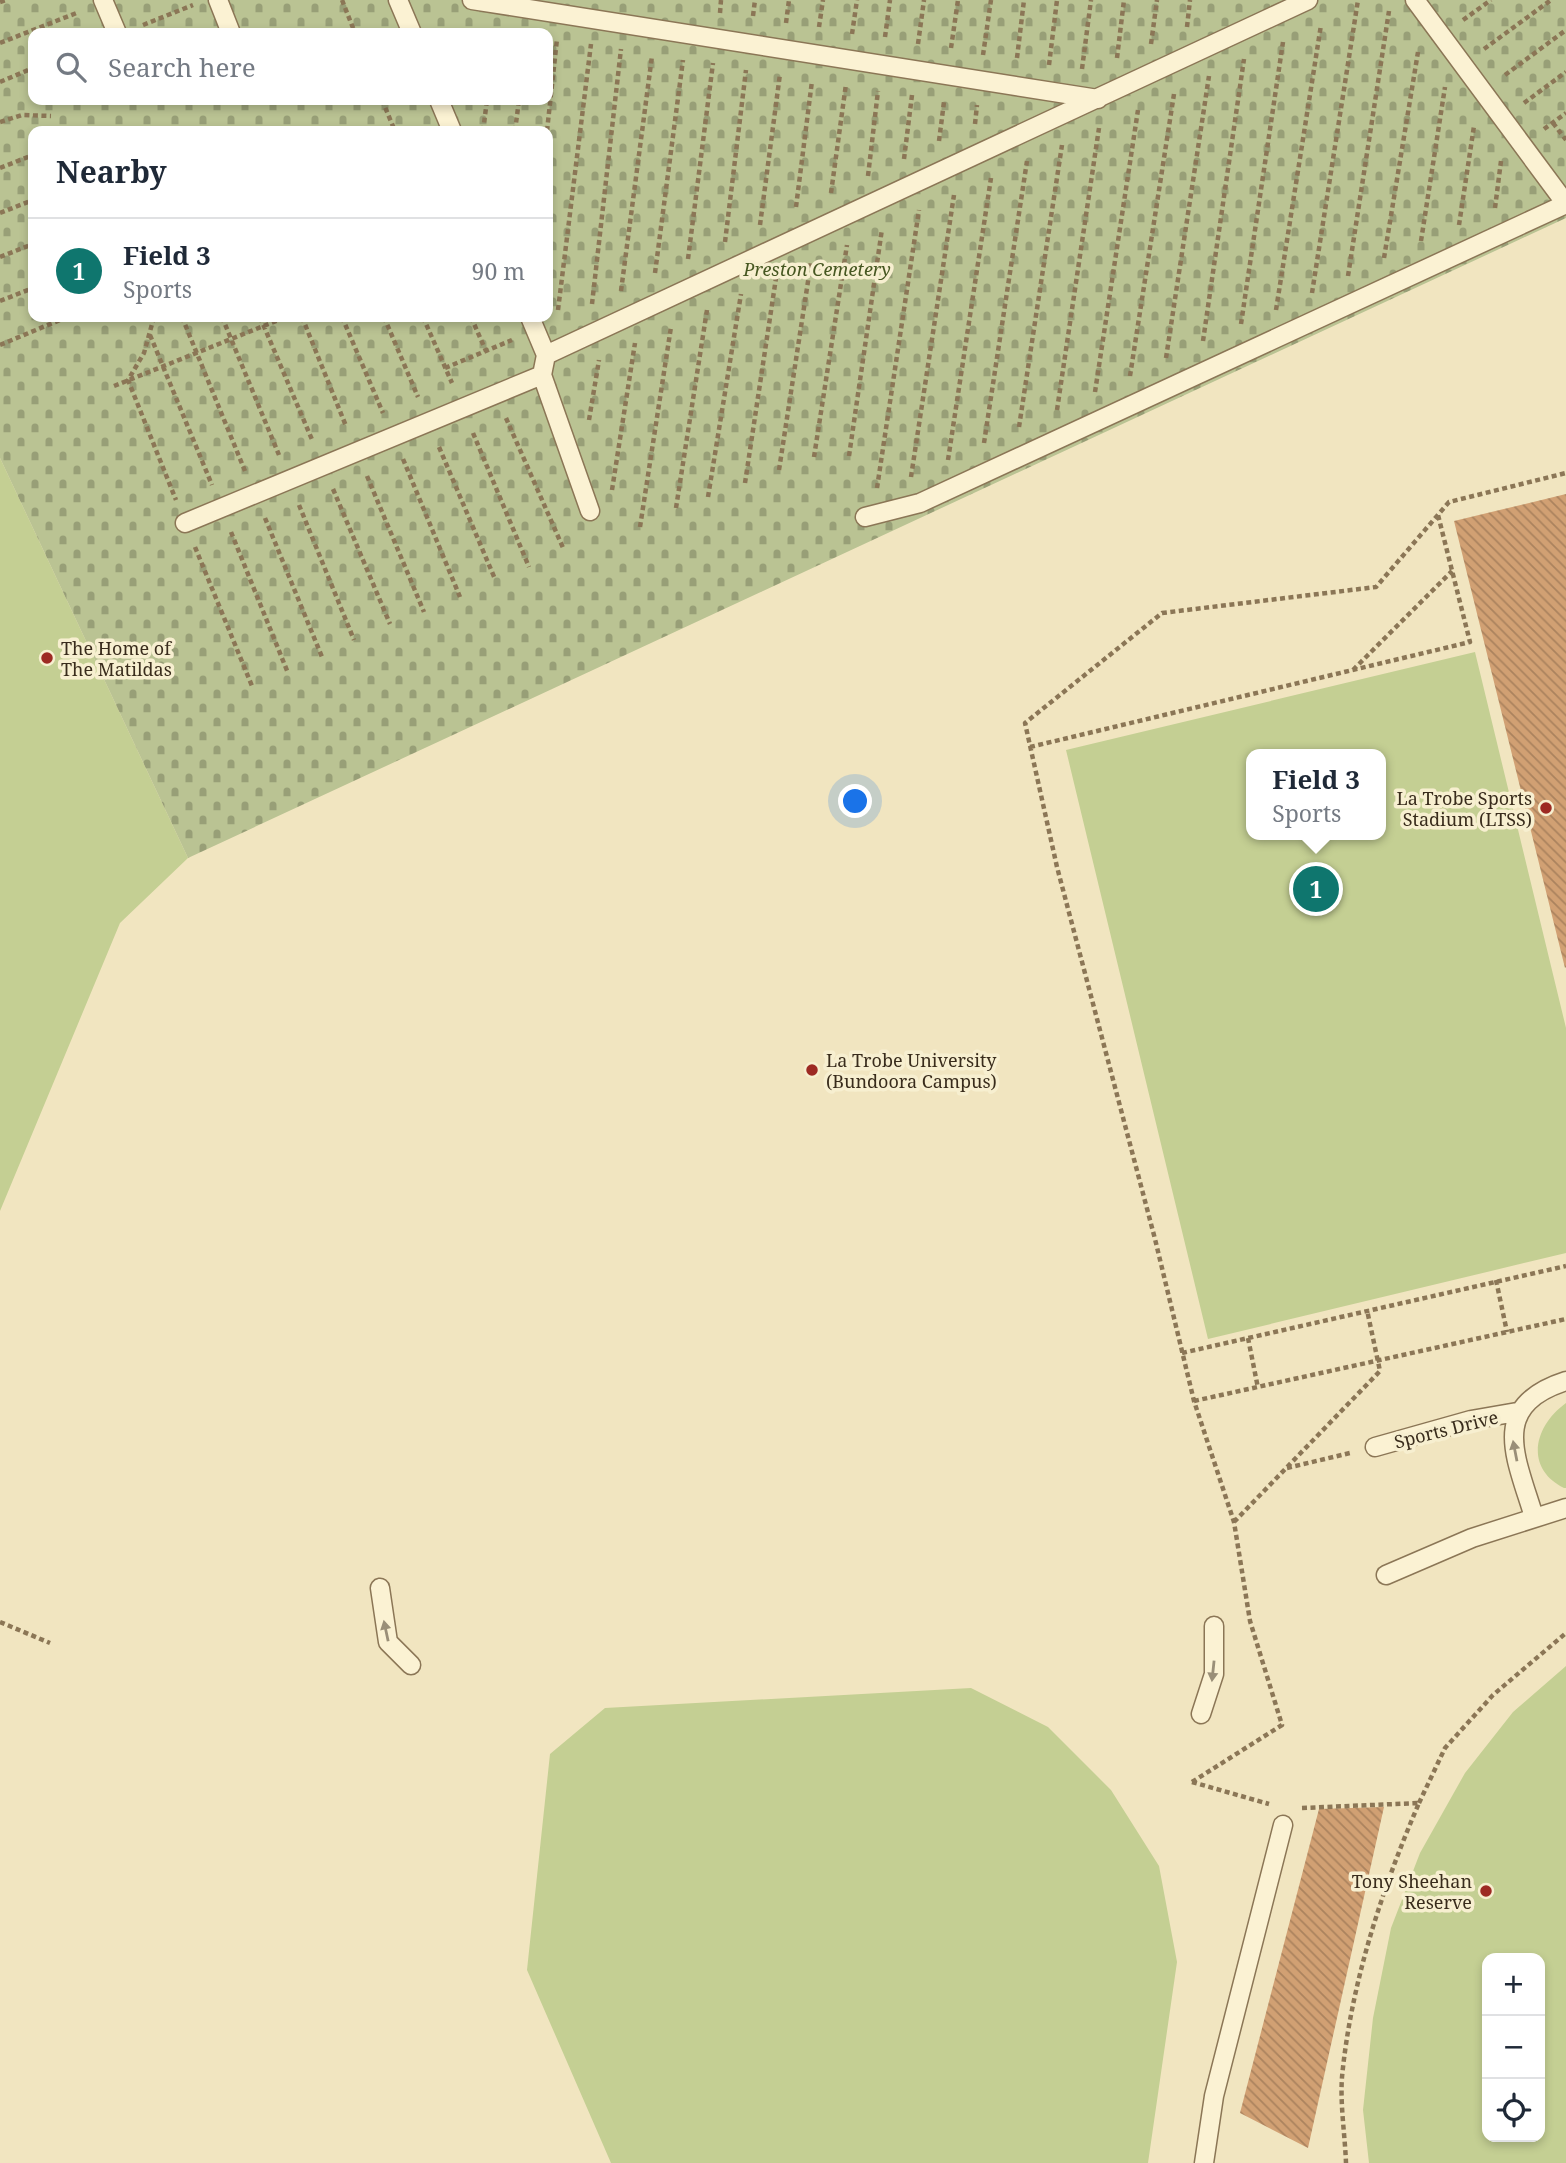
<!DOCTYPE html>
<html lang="en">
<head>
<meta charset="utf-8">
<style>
  :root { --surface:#fff; --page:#f2f2f3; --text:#1f2937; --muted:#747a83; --line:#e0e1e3; --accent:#0f766e }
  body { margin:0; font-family:"Noto Serif",serif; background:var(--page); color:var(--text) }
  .controls { position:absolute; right:21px; bottom:21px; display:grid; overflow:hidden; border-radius:14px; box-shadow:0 4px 10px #0003 }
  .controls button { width:63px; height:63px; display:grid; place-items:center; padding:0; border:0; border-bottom:2px solid var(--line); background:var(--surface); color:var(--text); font:35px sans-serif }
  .you { position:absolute; left:856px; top:802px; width:24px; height:24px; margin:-18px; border:5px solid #fff; border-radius:50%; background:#1a73e8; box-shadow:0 0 0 10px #1a73e833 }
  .badge { display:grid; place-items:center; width:46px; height:46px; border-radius:50%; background:var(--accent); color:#fff; font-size:23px; font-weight:700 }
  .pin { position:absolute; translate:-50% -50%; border:4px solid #fff; box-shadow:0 2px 7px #0006 }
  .popup { position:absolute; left:1246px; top:749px; width:140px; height:91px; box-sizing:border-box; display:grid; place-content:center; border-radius:14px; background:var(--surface); filter:drop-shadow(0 2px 5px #0005); font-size:23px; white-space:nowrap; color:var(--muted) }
  .popup b { font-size:26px; color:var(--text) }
  .popup::after { content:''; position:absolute; left:50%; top:100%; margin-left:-14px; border:14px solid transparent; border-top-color:var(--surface) }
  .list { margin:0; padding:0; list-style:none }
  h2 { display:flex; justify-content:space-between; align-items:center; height:91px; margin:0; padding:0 28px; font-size:30px }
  h2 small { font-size:23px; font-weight:400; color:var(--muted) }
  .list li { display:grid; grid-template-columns:46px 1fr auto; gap:21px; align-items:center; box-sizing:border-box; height:105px; padding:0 28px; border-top:2px solid var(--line) }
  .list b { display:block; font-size:26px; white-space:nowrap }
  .list p { margin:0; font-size:23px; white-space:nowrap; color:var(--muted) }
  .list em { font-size:23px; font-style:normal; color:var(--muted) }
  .icon { flex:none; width:38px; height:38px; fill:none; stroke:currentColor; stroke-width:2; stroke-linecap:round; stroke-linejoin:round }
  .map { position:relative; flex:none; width:1566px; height:2163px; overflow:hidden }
  .search { position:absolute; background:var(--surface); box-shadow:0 4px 10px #0003; left:28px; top:28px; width:525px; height:77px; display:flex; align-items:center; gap:18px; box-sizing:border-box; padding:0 24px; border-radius:14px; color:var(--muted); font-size:26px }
  .panel { position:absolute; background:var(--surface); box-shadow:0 4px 10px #0003; left:28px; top:126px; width:525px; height:196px; border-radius:14px }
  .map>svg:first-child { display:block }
</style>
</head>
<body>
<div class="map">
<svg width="1566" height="2163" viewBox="0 0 1566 2163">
  <defs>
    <pattern id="cemetery-stones" width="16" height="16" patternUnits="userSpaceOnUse" patternTransform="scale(1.75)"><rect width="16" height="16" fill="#bac393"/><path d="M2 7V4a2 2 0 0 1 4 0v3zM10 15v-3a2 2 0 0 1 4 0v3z" fill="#989f77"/></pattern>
    <pattern id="building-back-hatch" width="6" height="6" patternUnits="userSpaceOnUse" patternTransform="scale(1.75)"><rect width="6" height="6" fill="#d1a073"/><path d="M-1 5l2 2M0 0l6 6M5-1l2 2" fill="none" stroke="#ab835e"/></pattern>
  </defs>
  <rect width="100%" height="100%" fill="#f1e5c0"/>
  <path fill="#c4cf93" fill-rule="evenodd" d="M0,458L188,858L120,923L0,1211Z
    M1475,652L1566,1028V1253L1208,1339L1066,750ZM1381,754V835H1251V754Z
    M1566,1403V1488H1564C1524,1468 1534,1426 1566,1403Z
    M1566,1666V2163H1369L1363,2110L1373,2018L1391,1928L1420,1853L1465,1773L1513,1712ZM1540,1958V2137H1487V1958Z
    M971,1688L1048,1727L1111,1790L1159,1866L1177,1962L1148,2163H611L527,1970L550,1754L605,1708Z"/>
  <path fill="url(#cemetery-stones)" fill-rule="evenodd" d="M0,0H1566V218L188,858L0,458ZM33,33H548V100H33ZM33,131H548V317H33Z"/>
  <path fill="url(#building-back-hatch)" d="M1566,494V967L1565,968L1454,521Z
    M1384,1807L1308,2148L1240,2113L1319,1809Z"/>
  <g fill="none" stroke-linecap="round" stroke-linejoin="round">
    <defs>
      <path id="service" d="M103,0L117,33
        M218,0L231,33
        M398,0L412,33
        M472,0L1098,99
        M1415,0L1566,204
        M439,100L452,131
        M530,317L546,355L542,375L590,511
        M546,355L1308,0
        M865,517L920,503L1566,204
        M185,523L542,375
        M1375,1447L1471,1420L1517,1412
        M1534,1517C1516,1457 1488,1406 1566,1381
        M1386,1575L1472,1538L1566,1508
        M380,1588L388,1642L411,1665
        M1201,1714L1214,1674V1626
        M1204,2163L1214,2096L1283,1825"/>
    </defs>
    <use href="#service" stroke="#8b7656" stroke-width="21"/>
    <path stroke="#8b7656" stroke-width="4.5" stroke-dasharray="5 3.5" stroke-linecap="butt" d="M342,0L355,33
      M0,2L6,0
      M720,13L721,0
      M753,16L755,0
      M1463,20L1491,0
      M786,23L789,0
      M143,25L193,5
      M819,27L823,0
      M1187,27L1190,0
      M852,34L857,0
      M885,37L890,0
      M0,43L79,12
      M918,44L924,0
      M1151,44L1157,0
      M951,48L958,0
      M1484,49L1551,0
      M983,55L991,0
      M1017,58L1024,0
      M1117,58L1124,0
      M1049,65L1057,0
      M1082,69L1091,0
      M1505,75L1566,30
      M0,82L33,68
      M382,100L395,131
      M1524,103L1566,72
      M0,122L22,115L51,116
      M1553,123L1566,140
      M975,124L977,105
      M1544,129L1566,113
      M483,131L487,100
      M515,131L519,100
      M547,131L557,39
      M939,141L944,102
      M904,159L912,95
      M0,168L33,155
      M868,176L878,91
      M831,193L846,84
      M796,207L812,81
      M1495,208L1501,161
      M0,213L33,200
      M760,225L780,74
      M1459,225L1474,126
      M1421,241L1445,87
      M725,242L746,70
      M0,257L33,244
      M1384,258L1418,52
      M688,259L713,63
      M655,273L683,60
      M1348,276L1389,11
      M621,291L652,56
      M1312,293L1358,0
      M0,301L33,288
      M592,304L621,49
      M558,310L591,44
      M1276,310L1321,25
      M154,317L144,353L128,380L176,500
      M182,317L245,471
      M222,317L279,455
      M260,317L313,442
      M302,317L346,426
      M342,317L383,413
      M384,317L418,397
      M423,317L452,383
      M471,317L486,351
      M1241,324L1283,42
      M150,335L212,485
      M1203,341L1244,59
      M0,345L67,317
      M1166,358L1209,76
      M445,368L512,340
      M1130,376L1174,94
      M114,386L286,317
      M1095,392L1138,110
      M1057,410L1099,128
      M506,418L564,550
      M589,420L599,360
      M1019,427L1062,145
      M473,433L529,567
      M984,443L1027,161
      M439,447L495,579
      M849,456L882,229
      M814,457L847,245
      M403,459L460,597
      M948,460L991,178
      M779,470L811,262
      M367,476L424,612
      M911,477L954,195
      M745,483L776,278
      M877,488L919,210
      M333,489L390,624
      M612,490L635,343
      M708,497L741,294
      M299,505L354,640
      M676,508L707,310
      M265,518L322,657
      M640,527L671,327
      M231,532L288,673
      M195,547L252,686
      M1353,670L1452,571
      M1030,747L1470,642L1438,515
      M1496,1280L1507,1332
      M1248,1338L1258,1388
      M1182,1353L1566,1266
      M1194,1401L1566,1319
      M1287,1468L1350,1453
      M1234,1522L1380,1371L1367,1310
      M0,1622L50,1643
      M1192,1782L1282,1725L1250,1621L1234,1522L1194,1401L1155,1239L1057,867L1025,723L1162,613L1376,587L1449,502L1566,473
      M1192,1782L1269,1804
      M1419,1803L1445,1748L1493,1695L1566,1633
      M1302,1808L1419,1803C1382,1889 1351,1983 1342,2077C1340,2105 1345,2135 1346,2163"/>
    <use href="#service" stroke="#fbf2d3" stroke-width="18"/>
  </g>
  <defs><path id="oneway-solid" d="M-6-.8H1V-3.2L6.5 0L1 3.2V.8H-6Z" transform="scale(1.75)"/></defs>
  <g fill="#9a8f78">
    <use href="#oneway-solid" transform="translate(1515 1451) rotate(-101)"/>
    <use href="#oneway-solid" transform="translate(386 1631) rotate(-102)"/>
    <use href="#oneway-solid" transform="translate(1213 1671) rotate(96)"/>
  </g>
  <g fill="#9d2a23" stroke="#f7efd0" stroke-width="2.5">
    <circle cx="47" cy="658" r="7"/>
    <circle cx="1546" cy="808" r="7"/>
    <circle cx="812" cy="1070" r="7"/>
    <circle cx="1486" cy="1891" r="7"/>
  </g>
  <g text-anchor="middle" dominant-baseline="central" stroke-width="7" stroke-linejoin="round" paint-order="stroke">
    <g font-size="18" font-style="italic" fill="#465721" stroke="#f7efd0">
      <text x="817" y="269">Preston Cemetery</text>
    </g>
    <g font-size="18" fill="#392c1c" stroke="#f7efd0" text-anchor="start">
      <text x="61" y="648">The Home of<tspan x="61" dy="21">The Matildas</tspan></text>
      <text x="1532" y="798" text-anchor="end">La Trobe Sports<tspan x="1532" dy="21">Stadium (LTSS)</tspan></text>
      <text x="826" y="1060">La Trobe University<tspan x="826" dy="21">(Bundoora Campus)</tspan></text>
      <text x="1472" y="1881" text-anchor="end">Tony Sheehan<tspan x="1472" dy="21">Reserve</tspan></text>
    </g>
    <g font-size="18" fill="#392c1c" stroke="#f7efd0">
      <text transform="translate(1446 1429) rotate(-14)">Sports Drive</text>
    </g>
  </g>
</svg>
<div class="controls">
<button>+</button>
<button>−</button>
<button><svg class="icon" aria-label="locate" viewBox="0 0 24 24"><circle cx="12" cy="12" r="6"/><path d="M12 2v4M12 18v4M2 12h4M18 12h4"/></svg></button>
</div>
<div class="you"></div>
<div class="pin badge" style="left:1316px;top:889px">1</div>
<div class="popup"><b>Field 3</b>Sports</div>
<div class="search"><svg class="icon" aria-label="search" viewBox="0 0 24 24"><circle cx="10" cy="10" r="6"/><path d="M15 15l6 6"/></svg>Search here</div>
<section class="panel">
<h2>Nearby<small></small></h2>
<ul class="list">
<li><span class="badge">1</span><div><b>Field 3</b><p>Sports</p></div><em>90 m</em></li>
</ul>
</section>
</div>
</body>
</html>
